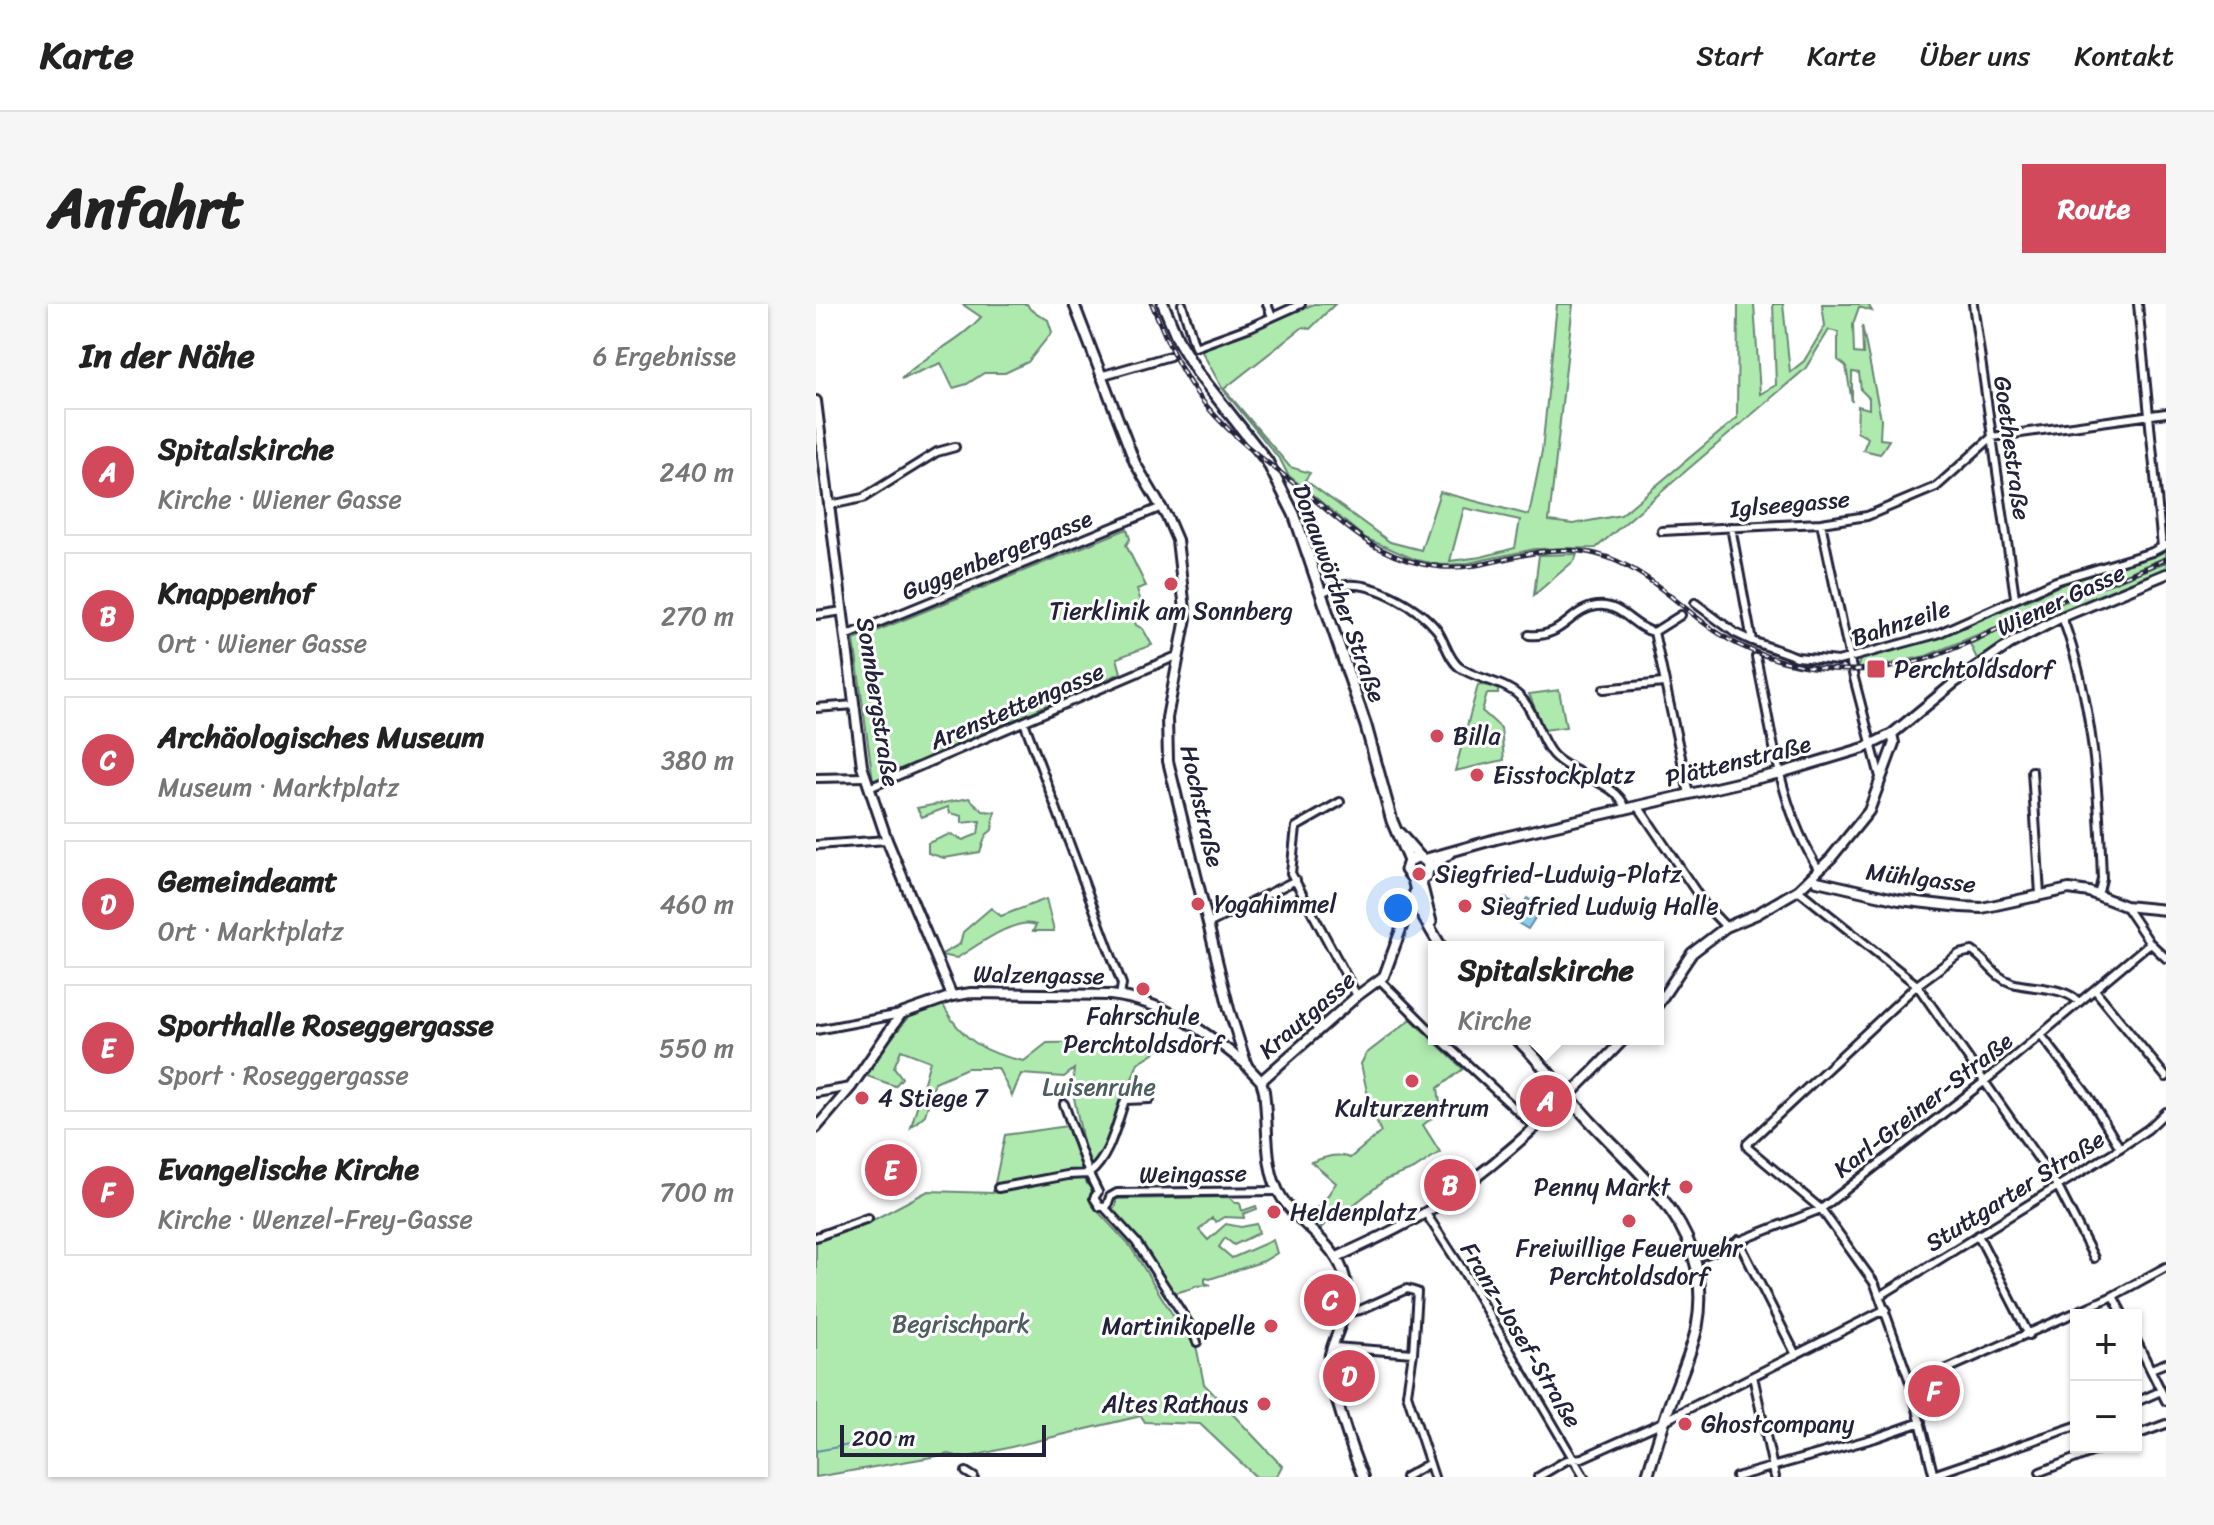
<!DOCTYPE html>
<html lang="de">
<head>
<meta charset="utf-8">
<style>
  :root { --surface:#fff; --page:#f6f6f6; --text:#222; --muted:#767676; --line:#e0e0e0; --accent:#d1495b }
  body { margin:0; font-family:Sriracha,sans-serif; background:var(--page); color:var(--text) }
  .controls { position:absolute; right:24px; bottom:24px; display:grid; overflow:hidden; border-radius:0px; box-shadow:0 2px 6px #0004 }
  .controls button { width:72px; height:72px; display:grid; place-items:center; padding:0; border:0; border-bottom:2px solid var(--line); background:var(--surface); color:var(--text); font:40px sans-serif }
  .scale { position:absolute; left:24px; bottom:20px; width:206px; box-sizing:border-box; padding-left:8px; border:4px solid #22223b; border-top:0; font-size:22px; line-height:28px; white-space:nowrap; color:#22223b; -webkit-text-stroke:6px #fff; paint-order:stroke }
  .you { position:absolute; left:582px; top:604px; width:28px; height:28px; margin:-20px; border:6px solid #fff; border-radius:50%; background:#1a73e8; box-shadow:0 0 0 12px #1a73e833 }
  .badge { display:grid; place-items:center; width:52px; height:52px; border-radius:50%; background:var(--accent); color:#fff; font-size:26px; font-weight:700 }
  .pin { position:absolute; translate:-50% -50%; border:4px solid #fff; box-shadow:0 2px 8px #0006 }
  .popup { position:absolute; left:612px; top:637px; width:236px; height:104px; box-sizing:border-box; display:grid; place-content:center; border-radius:0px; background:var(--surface); filter:drop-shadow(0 2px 6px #0005); font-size:26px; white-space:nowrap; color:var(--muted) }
  .popup b { font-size:30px; color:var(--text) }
  .popup::after { content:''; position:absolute; left:50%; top:100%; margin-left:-16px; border:16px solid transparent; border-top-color:var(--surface) }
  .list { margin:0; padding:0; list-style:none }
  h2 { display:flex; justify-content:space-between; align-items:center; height:104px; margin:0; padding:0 32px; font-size:34px }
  h2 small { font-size:26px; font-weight:400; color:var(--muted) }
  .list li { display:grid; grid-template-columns:52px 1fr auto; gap:24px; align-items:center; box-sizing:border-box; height:128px; margin:0 16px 16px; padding:0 16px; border:2px solid var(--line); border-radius:0px }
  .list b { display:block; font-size:30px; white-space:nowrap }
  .list p { margin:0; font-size:26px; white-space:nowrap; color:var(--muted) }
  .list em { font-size:26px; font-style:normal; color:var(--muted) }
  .map { position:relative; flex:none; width:1350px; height:1173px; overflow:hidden; border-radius:0px }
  header { display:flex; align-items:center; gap:48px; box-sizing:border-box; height:112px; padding:0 40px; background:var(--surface); border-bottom:2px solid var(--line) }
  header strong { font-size:38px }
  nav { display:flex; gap:44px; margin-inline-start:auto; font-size:28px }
  .intro { display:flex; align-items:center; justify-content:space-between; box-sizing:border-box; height:192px; padding:0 48px }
  h1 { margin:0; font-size:56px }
  .button { padding:20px 36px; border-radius:0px; background:var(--accent); color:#fff; font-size:28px; font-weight:700 }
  main { display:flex; gap:48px; padding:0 48px }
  aside { flex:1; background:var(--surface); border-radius:0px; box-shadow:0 2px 6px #0004 }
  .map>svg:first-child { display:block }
</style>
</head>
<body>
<header>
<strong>Karte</strong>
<nav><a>Start</a><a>Karte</a><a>Über uns</a><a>Kontakt</a></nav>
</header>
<div class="intro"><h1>Anfahrt</h1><a class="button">Route</a></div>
<main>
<aside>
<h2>In der Nähe<small>6 Ergebnisse</small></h2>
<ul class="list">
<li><span class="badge">A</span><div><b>Spitalskirche</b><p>Kirche · Wiener Gasse</p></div><em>240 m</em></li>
<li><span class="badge">B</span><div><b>Knappenhof</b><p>Ort · Wiener Gasse</p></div><em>270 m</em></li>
<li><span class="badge">C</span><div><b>Archäologisches Museum</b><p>Museum · Marktplatz</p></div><em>380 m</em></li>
<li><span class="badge">D</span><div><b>Gemeindeamt</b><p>Ort · Marktplatz</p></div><em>460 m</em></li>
<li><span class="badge">E</span><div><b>Sporthalle Roseggergasse</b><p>Sport · Roseggergasse</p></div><em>550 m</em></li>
<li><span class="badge">F</span><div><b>Evangelische Kirche</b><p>Kirche · Wenzel-Frey-Gasse</p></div><em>700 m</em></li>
</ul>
</aside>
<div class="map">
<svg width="1350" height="1173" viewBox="0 0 1350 1173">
  <rect width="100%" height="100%" fill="#fff"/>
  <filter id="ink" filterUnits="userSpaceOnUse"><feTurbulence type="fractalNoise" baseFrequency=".0125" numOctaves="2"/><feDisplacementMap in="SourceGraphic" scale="16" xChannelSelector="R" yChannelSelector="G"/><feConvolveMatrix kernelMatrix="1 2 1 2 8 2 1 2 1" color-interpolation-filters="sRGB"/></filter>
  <g filter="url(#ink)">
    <path fill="#aee9ae" stroke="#688674" stroke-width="2" fill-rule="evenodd" d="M146,0H211L214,5L232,16L236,28L212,58L189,69H168L151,80L137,84L125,59L85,75C109,51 142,39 165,13Z
      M498,0H519L494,25L487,23L408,85L474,163L494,169L489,176L574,238L605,246L624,188L713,211L726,147L741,0H757L733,217L757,220L805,211L921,114L922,0H938L944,90L960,81L957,0H967L974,68L988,57L1009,22L1006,0H1052L1056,7L1043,3L1037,20L1038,49L1047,50L1046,21L1065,115L1064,135L1073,136L1064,150L1047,146L1052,134L1041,128L1042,102L1053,105V94L1045,86L1043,69L1036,68V98L1030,62L1022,56V28L1013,26L989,65L780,244L719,245L648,260L626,261L600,256L549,234L472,171L465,157L406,84L385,46ZM648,204L704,216L699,244L665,253L634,257Z
      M311,225L314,235L310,241L330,282L321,285L325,298L315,304L320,321L327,325L336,341L301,354L305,369L57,477L38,336Z
      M1350,245V253L1345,255L1110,352L1061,363L1041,364L1044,356L1146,324L1191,302L1212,296L1260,274Z
      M761,250L759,256L718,291L723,251Z
      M1350,258V265L1257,303L1214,323L1161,355L1154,340L1238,302Z
      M662,381L682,382V390H671L666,407L685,424L688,456L639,467Z
      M743,386L750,423L728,426L713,390Z
      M153,494L167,507L179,508L176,526L170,531L164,548L128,554L112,549V539L134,530L147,536L162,530L164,517L146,519V512L134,509L132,503L106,513L101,504Z
      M230,595L238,627H217L220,621C200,612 159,643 141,654L124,651L144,640L147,628L175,604L185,612Z
      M127,701C145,736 171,750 208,757L231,739L298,738L341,747L322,759L285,857L272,862L256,784L258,765L248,773L205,770L196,792L182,764H151L119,778L109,811L95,823L114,757L85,746L78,763L86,774L79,782L51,772L73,737L93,713Z
      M595,715L647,765L622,784L625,807L607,821L624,848L598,865L569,876L515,919L512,917L503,926L483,907C503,911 510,893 520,879L495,858C508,854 521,848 534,854L565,828L554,802L545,760L550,750Z
      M251,822L271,880L276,886L273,893L275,900L314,942L365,1024L374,1028L381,1046L388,1080L466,1162L460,1173H440L384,1120L329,1118L325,1112L149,1154L133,1150L0,1173V937L59,915L112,887L177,889L189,831Z
      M413,893L419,899H424L426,907L440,902L441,905L427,910L428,914L408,913L400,918L396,914L383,926L392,936L410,920L425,923L441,920L443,929L418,941L409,934L403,943L416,954L457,936L461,949L448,957L394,975L389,974V979L395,981L379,982L377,984L355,990L320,934L294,906L300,902V895Z"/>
    <path fill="#8bccec" stroke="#6188a5" stroke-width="2" d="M688,593L705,603L711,594L726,603L712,625L680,606Z"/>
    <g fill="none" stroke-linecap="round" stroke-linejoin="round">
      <path stroke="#6188a5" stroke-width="2" d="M0,1147L77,1133L100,1132"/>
      <defs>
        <path id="street" d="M366,0L379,43L434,23L485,0
          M451,0L456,13
          M1157,0L1199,293
          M1322,0L1346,243
          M284,72L354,52
          M14,201L47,194L121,148L139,143
          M1005,219L1038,374L1064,473
          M915,223L936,337
          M846,227L1005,219L1051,212L1120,183L1176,133L1350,109
          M506,288C513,286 522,281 530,281C559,278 604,304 621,326C629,337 632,354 643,363C662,377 692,377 708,397C721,413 723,436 737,451C757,472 802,478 810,505
          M879,299L919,329L936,337L981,353L1022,357L1121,330L1240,277L1336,248L1350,241
          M0,311L27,307
          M865,311L838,328L873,490
          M1246,313C1277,395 1283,488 1286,575L1282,592
          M713,331C748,334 754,305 781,302C806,299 817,324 838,328
          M30,332L346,203
          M940,353C956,425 962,502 1003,566
          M788,385L847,379
          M0,404L38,401
          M208,418L306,680L304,692
          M1216,467L1224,590
          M0,474L49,473
          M53,484L363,351
          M524,498L480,523L475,569L541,692
          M822,502L889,601L910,623
          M0,541L71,536
          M982,586L1101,681L1242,883L1278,954
          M1309,602L1334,639L1350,654
          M394,619L480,576
          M564,676L618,730
          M1279,686L1350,773
          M0,726L85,710
          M1225,731L1273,793L1304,844
          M624,735L720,824
          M0,789L35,783
          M248,800L273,870C294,853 300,821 309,796L334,795
          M182,884L251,871L273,870L282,888
          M282,888L278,894L284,903L291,902L294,893
          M294,893L301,889L462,887
          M288,903L320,938L375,1023L381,1038
          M609,908L646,965L768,1173
          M1162,931L1213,1031
          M0,933L52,914
          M922,936L980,1051
          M880,954L1005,905L1169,777L1334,639
          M1064,992L1304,844L1332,825L1350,808
          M1297,992L1307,1011
          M529,1009L544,1006L591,985L601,988L597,1049L591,1090L618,1173
          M1320,1036L1350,1097
          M518,1043L597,1049
          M1335,1065L1350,1059
          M937,1072L959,1173
          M1095,1081L1297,992L1350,963
          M1320,1098L1345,1087
          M1320,1131L1350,1120
          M150,1168L158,1173
          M1224,1168L1289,1143
          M1117,1171L1260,1122
          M589,1173L612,1160
          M722,1173L751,1156L766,1154L840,1121L1070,1005
          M920,1173L1059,1134L1105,1118
          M1118,1173L1095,1081L1059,980L1005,905L932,844L931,840L1101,681L1143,650L1156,647C1171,657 1178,673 1196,679C1216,685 1248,682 1263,698"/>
        <path id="secondary" d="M258,0L319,159L352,215L361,236L370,314L351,414L352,457L413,705L431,762L445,777L448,787C453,821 447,865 466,894C484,922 521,940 529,974C536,1007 522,1021 514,1050C509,1070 538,1152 547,1173
          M0,97L46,462L71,536L136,692
          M609,555L680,535L964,469L1048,444L1076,430L1138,379L1194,340L1246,313L1350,270
          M613,565L633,550
          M997,573L1001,577L1083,596L1145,603L1166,604L1253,585L1273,588L1309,602L1350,606
          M842,700L876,649L910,623L941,610L982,586L1015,554L1053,507L1078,439L1076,430
          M445,777L541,692L568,672L599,587
          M0,824L35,783L85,710L136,692L155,689L294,691C349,697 390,728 431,761
          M521,953C558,936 602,916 635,892C699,846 754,792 808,735"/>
        <path id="primary" d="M347,0L363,38L381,68L451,157L478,210L550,422L576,517L593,557
          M583,529L603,552
          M593,557L590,566L597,575L605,609L625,643
          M593,557L603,552L612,559L611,572L600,576
          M604,575L615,618
          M701,735C728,761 749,790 774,817C831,878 899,929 881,1023C875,1051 862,1077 853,1103C845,1126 838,1150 831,1173"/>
      </defs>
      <use href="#street" stroke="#22223b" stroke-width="12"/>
      <use href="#secondary" stroke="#22223b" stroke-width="14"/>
      <use href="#primary" stroke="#22223b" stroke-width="15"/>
      <use href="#street" stroke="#fff" stroke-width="6"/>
      <use href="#secondary" stroke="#fff" stroke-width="8"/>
      <use href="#primary" stroke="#fff" stroke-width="9"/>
      <defs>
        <path id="rail" d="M336,0C349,32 362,64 382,91C412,132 456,161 494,192C516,210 537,230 562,244C581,254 603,261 625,263C680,267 720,235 780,250C837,264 871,315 921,340C978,368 1050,374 1110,355C1152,341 1192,319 1232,302C1271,285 1312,273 1350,255"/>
      </defs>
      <use href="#rail" stroke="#22223b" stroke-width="5"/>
      <use href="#rail" stroke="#fff" stroke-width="2" stroke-dasharray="6" stroke-linecap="butt"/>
    </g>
  </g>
  <g fill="#d1495b" stroke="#fff" stroke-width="3">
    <circle cx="355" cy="280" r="8"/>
    <rect x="1050" y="355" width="20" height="20" rx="4"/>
    <circle cx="621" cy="432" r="8"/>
    <circle cx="661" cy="471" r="8"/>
    <circle cx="603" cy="570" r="8"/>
    <circle cx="382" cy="600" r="8"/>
    <circle cx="649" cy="602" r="8"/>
    <circle cx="327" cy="685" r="8"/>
    <circle cx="596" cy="777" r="8"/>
    <circle cx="46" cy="794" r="8"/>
    <circle cx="870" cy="883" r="8"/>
    <circle cx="458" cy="908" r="8"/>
    <circle cx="813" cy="917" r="8"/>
    <circle cx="455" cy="1022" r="8"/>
    <circle cx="448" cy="1100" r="8"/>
    <circle cx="869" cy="1120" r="8"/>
  </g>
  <g text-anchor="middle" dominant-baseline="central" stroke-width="6" stroke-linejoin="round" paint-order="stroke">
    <g font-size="24" fill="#22223b" stroke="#fff">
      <text transform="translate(1196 144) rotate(82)">Goethestraße</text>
      <text transform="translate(974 200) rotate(-5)">Iglseegasse</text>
      <text transform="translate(181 251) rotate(-22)">Guggenbergergasse</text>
      <text transform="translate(523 289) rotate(70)">Donauwörther Straße</text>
      <text transform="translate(1245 296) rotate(-25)">Wiener Gasse</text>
      <text transform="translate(1085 319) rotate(-18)">Bahnzeile</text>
      <text transform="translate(62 398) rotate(81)">Sonnbergstraße</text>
      <text transform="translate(201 402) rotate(-23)">Arenstettengasse</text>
      <text transform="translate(922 457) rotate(-14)">Plättenstraße</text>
      <text transform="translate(386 502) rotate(77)">Hochstraße</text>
      <text transform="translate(1105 574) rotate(7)">Mühlgasse</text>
      <text transform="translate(223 671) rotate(1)">Walzengasse</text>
      <text transform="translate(491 711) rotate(-41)">Krautgasse</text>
      <text transform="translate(1107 801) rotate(-38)">Karl-Greiner-Straße</text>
      <text transform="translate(377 870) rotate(-1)">Weingasse</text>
      <text transform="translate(1199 887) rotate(-32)">Stuttgarter Straße</text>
      <text transform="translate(705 1031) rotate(59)">Franz-Josef-Straße</text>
    </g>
    <g font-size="24" fill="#22223b" stroke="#fff" text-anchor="start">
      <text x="355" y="307" text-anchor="middle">Tierklinik am Sonnberg</text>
      <text x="1078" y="365">Perchtoldsdorf</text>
      <text x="637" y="432">Billa</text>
      <text x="677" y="471">Eisstockplatz</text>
      <text x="619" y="570">Siegfried-Ludwig-Platz</text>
      <text x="398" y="600">Yogahimmel</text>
      <text x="665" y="602">Siegfried Ludwig Halle</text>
      <text x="327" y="712" text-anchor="middle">Fahrschule<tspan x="327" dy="28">Perchtoldsdorf</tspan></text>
      <text x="62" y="794">4 Stiege 7</text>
      <text x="596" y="804" text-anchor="middle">Kulturzentrum</text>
      <text x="854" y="883" text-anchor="end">Penny Markt</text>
      <text x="474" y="908">Heldenplatz</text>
      <text x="813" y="944" text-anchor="middle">Freiwillige Feuerwehr<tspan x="813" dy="28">Perchtoldsdorf</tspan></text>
      <text x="439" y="1022" text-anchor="end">Martinikapelle</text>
      <text x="432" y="1100" text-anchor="end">Altes Rathaus</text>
      <text x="885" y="1120">Ghostcompany</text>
    </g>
    <g font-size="24" fill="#4c5e5e" stroke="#fff">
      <text x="283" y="783">Luisenruhe</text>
      <text x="145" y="1020">Begrischpark</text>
    </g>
  </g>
</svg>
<div class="controls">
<button>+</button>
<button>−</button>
</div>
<div class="scale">200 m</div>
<div class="you"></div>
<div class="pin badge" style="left:730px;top:797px">A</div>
<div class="popup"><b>Spitalskirche</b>Kirche</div>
<div class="pin badge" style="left:634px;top:881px">B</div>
<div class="pin badge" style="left:514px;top:996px">C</div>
<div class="pin badge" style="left:533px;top:1072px">D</div>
<div class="pin badge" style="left:75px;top:866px">E</div>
<div class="pin badge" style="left:1118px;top:1087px">F</div>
</div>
</main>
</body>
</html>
